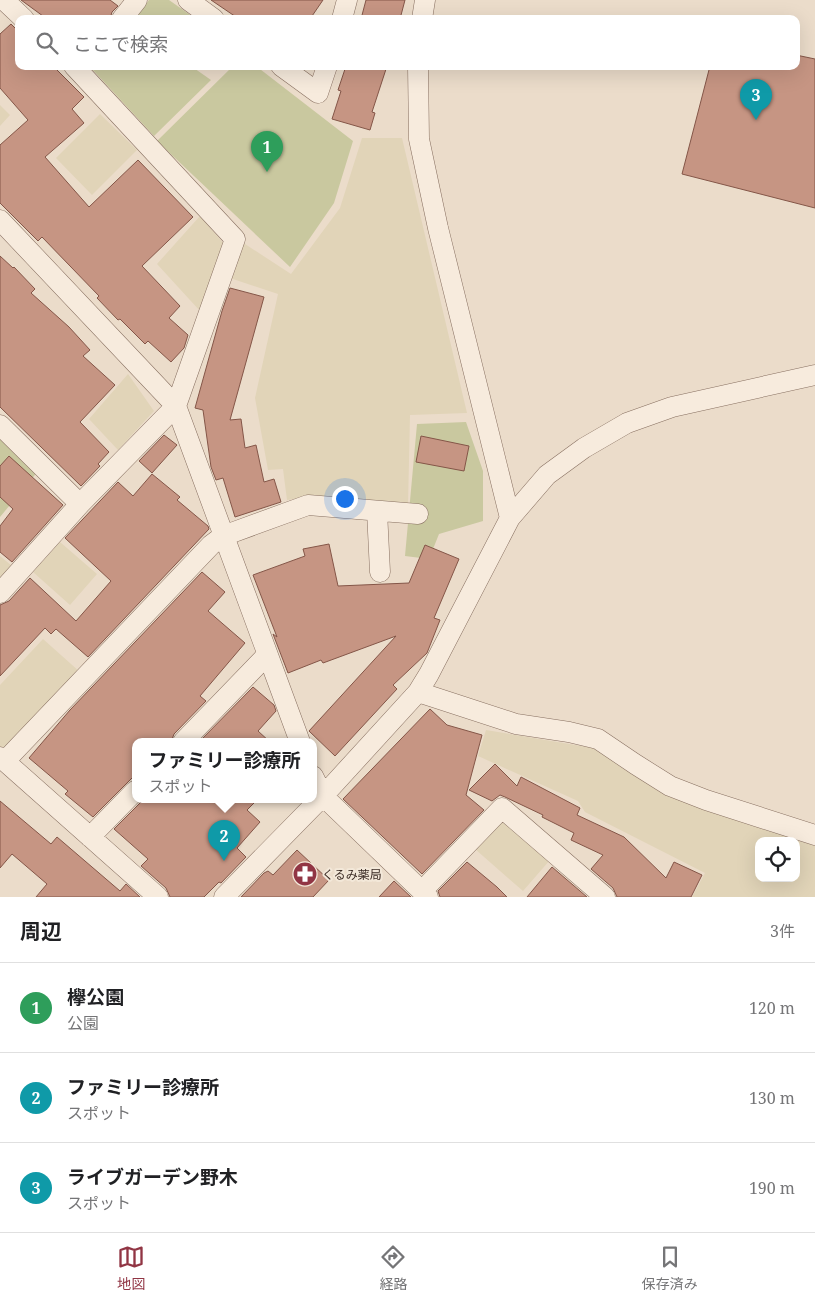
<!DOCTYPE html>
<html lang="ja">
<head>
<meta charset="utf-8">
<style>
  :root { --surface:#fff; --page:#f6f6f6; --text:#202124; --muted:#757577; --line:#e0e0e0; --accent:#913544 }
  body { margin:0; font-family:"Noto Serif","Noto Sans JP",serif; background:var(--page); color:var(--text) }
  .controls { position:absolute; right:15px; bottom:15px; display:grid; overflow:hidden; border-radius:10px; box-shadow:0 5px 20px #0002 }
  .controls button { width:45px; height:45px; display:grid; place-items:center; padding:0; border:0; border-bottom:1px solid var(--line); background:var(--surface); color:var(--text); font:25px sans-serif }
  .you { position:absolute; left:344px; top:498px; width:18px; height:18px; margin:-12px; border:4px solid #fff; border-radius:50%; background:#1a73e8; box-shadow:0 0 0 8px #1a73e833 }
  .badge { display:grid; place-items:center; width:32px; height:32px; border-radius:50%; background:var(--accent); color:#fff; font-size:16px; font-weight:700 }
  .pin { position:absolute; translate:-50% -41px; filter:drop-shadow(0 1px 2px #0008) }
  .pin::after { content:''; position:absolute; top:26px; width:18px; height:15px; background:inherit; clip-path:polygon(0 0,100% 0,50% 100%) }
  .popup { position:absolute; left:132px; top:738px; width:185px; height:65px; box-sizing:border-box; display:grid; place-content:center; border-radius:10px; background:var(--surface); filter:drop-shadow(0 1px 4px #0005); font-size:16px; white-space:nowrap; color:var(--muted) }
  .popup b { font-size:19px; color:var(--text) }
  .popup::after { content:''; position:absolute; left:50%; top:100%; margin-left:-10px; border:10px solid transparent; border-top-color:var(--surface) }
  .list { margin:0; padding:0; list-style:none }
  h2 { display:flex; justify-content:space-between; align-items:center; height:65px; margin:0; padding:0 20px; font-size:21px }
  h2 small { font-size:16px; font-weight:400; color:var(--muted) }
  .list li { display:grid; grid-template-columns:32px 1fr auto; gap:15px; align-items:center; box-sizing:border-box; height:90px; padding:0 20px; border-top:1px solid var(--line) }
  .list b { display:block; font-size:19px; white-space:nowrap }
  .list p { margin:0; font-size:16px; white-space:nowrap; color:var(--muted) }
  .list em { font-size:16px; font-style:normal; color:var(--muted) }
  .icon { flex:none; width:28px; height:28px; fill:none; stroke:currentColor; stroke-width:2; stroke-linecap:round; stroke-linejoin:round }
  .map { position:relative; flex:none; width:815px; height:897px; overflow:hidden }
  .search { position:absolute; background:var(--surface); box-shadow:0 5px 20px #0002; left:15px; right:15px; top:15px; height:55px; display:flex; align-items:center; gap:12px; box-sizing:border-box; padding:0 18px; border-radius:10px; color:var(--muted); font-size:19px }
  .sheet { height:335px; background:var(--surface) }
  nav { display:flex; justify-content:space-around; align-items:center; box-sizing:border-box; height:70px; border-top:1px solid var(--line); background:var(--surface); font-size:14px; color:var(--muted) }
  nav a { display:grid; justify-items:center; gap:2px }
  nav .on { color:var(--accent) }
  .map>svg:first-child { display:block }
</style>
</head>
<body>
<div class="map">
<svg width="815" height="897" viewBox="0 0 815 897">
  <rect width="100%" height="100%" fill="#ebdcca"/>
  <path fill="#e1d4b8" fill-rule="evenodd" d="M0,105L10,115L0,126Z
    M100,114L137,150L92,195L56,158Z
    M362,138H402L467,413L410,415L408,506L309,497L287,500L283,469L268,470L255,398L278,294L221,275L242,242L291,274L340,208Z
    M200,216L225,245L200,311L157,264Z
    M128,374L154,411L118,450L89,419Z
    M60,542L97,574L70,605L33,572Z
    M0,556L12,566L0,579Z
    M43,639L80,672L4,753L0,749V685Z
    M486,730L593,748L659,791L815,846V897H692L705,873L585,812L578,801L478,756ZM759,841H796V878H759Z
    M503,818L550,860L523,891L475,849Z"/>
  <path fill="#c9c89f" d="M149,0H169L196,19H134Z
    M95,66H191L211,80L154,136L92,69Z
    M233,66H256L353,141L334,203L290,267L157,141Z
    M466,422L483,471V521L439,534L429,559L405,556L417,424Z
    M0,438L39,470L0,517Z"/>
  <path fill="#c69583" stroke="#845648" d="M21,0H110L118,6L112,12L110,19H47Z
    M211,0H323L310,19H239Z
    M366,0H405L400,19H361Z
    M11,24L19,32V66H53L84,97L72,109L84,123L45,157L89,207L138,160L193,217L142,266L180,306L169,318L188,335L184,348L171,362L148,341L145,344L120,319L118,320L97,298L99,296L42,237L38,241L0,203V145L28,120L0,88V34Z
    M796,55L815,59V208L682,174L710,66H796Z
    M346,66H387L372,112L375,113L370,130L332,119L341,91L338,90Z
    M0,256L13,268L14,267L35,289L31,293L69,327L90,350L83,356L115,385L80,422L109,452L98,464L100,466L81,486L0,407Z
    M230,288L264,297L230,420L241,419L245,448L256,445L264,482L274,479L281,502L235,517L223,478L216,480L211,467L203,410L195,408L222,311Z
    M164,435L177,445L152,473L139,461Z
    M421,436L469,446L464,471L416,462Z
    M9,456L63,505L12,562L0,552V526L13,509L0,497V466Z
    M152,474L180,497L177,500L208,526L209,529L88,657L56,629L51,634L45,628L0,676V605L9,601L30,578L76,621L111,581L65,538L118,482L133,496Z
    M329,544L338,586L409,583L425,545L459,559L434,618L440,620L427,653L393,685L397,689L335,756L309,731L396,636L323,663L321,660L288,673L273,634L277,637L253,575L305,556L303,549Z
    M202,572L225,592L208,611L245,643L200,696L206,701L174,734L171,742H135V775L93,817L65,794L68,791L29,758L70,710Z
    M253,687L274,705L276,711L258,731L270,742H199Z
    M430,709L447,725L482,735L466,795L484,810L422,874L343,799Z
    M495,764L517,786L521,777L580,808L577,815L624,837L666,878L674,862L702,875L691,897H617L613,888L591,869L603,855L571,840L574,833L542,817L543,815L505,797L500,795L492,801L469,790Z
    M143,800H257L247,810L260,822L237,848L246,857L221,883L219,882L204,897H170L166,888L141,866L148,859L114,829Z
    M0,801L51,844L57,837L120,891L126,884L140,897H36L47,884L12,854L0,868Z
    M297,850L329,880L313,897H241L264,873L268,871L273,875Z
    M467,862L497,887L507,897H440L438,891Z
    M552,867L587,897H527Z
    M394,881L411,897H379Z"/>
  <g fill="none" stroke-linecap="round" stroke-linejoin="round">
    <defs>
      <path id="minor" d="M4,0L24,19
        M188,0L214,19
        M122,19L137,0
        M342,19L347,0
        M422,19L425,0
        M281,66L318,93L327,66
        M418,66L419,139L438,228L510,518
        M0,220L176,406L300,742
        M0,425L80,504
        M377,511L380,572
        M0,593L80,504L176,406L235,239L74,66
        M418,692L516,724L569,732L598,739L635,764L670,786L706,800L815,835
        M183,742L267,655
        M0,757L158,897
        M5,761L211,545L223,536L308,505L418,514
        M313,776L323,796L428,897
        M90,837L135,791
        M422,891L502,808L605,897
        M224,897L323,796L418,692L429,674L510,518L547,475L584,448L627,423L672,407L815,375"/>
    </defs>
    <use href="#minor" stroke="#876f60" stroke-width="21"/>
    <use href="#minor" stroke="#f7ebdd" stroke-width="20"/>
  </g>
  <defs>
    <symbol id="pharmacy-disc" viewBox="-11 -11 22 22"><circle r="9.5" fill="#913544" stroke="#f3e8d9"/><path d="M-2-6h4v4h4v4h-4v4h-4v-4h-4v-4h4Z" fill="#fff"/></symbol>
  </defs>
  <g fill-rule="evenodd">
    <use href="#pharmacy-disc" x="291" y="860" width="28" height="28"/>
  </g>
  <g text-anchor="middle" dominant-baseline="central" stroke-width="4" stroke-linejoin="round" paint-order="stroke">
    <g font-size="12" fill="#392922" stroke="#f3e8d9" text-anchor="start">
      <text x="322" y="874">くるみ薬局</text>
    </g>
  </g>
</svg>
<div class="controls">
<button><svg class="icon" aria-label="locate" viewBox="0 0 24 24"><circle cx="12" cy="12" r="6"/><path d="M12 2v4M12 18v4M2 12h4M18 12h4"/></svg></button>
</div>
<div class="you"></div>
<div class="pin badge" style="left:267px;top:172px;background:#2e9e5b">1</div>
<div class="pin badge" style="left:224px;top:861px;background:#0f9aa8">2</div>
<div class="popup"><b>ファミリー診療所</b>スポット</div>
<div class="pin badge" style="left:756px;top:120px;background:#0f9aa8">3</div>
<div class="search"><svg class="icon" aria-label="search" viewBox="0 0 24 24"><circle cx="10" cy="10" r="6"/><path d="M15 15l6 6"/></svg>ここで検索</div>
</div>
<section class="sheet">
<h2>周辺<small>3件</small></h2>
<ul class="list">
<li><span class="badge" style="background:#2e9e5b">1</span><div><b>欅公園</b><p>公園</p></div><em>120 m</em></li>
<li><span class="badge" style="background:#0f9aa8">2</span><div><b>ファミリー診療所</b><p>スポット</p></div><em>130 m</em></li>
<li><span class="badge" style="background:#0f9aa8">3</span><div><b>ライブガーデン野木</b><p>スポット</p></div><em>190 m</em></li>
</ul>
</section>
<nav>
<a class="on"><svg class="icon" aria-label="map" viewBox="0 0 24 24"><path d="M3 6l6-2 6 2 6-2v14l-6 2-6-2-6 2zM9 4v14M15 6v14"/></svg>地図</a>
<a><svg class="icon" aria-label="directions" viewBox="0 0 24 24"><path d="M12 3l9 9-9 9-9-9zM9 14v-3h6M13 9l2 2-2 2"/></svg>経路</a>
<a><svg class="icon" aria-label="saved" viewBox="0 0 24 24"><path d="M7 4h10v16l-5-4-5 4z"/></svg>保存済み</a>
</nav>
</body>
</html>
